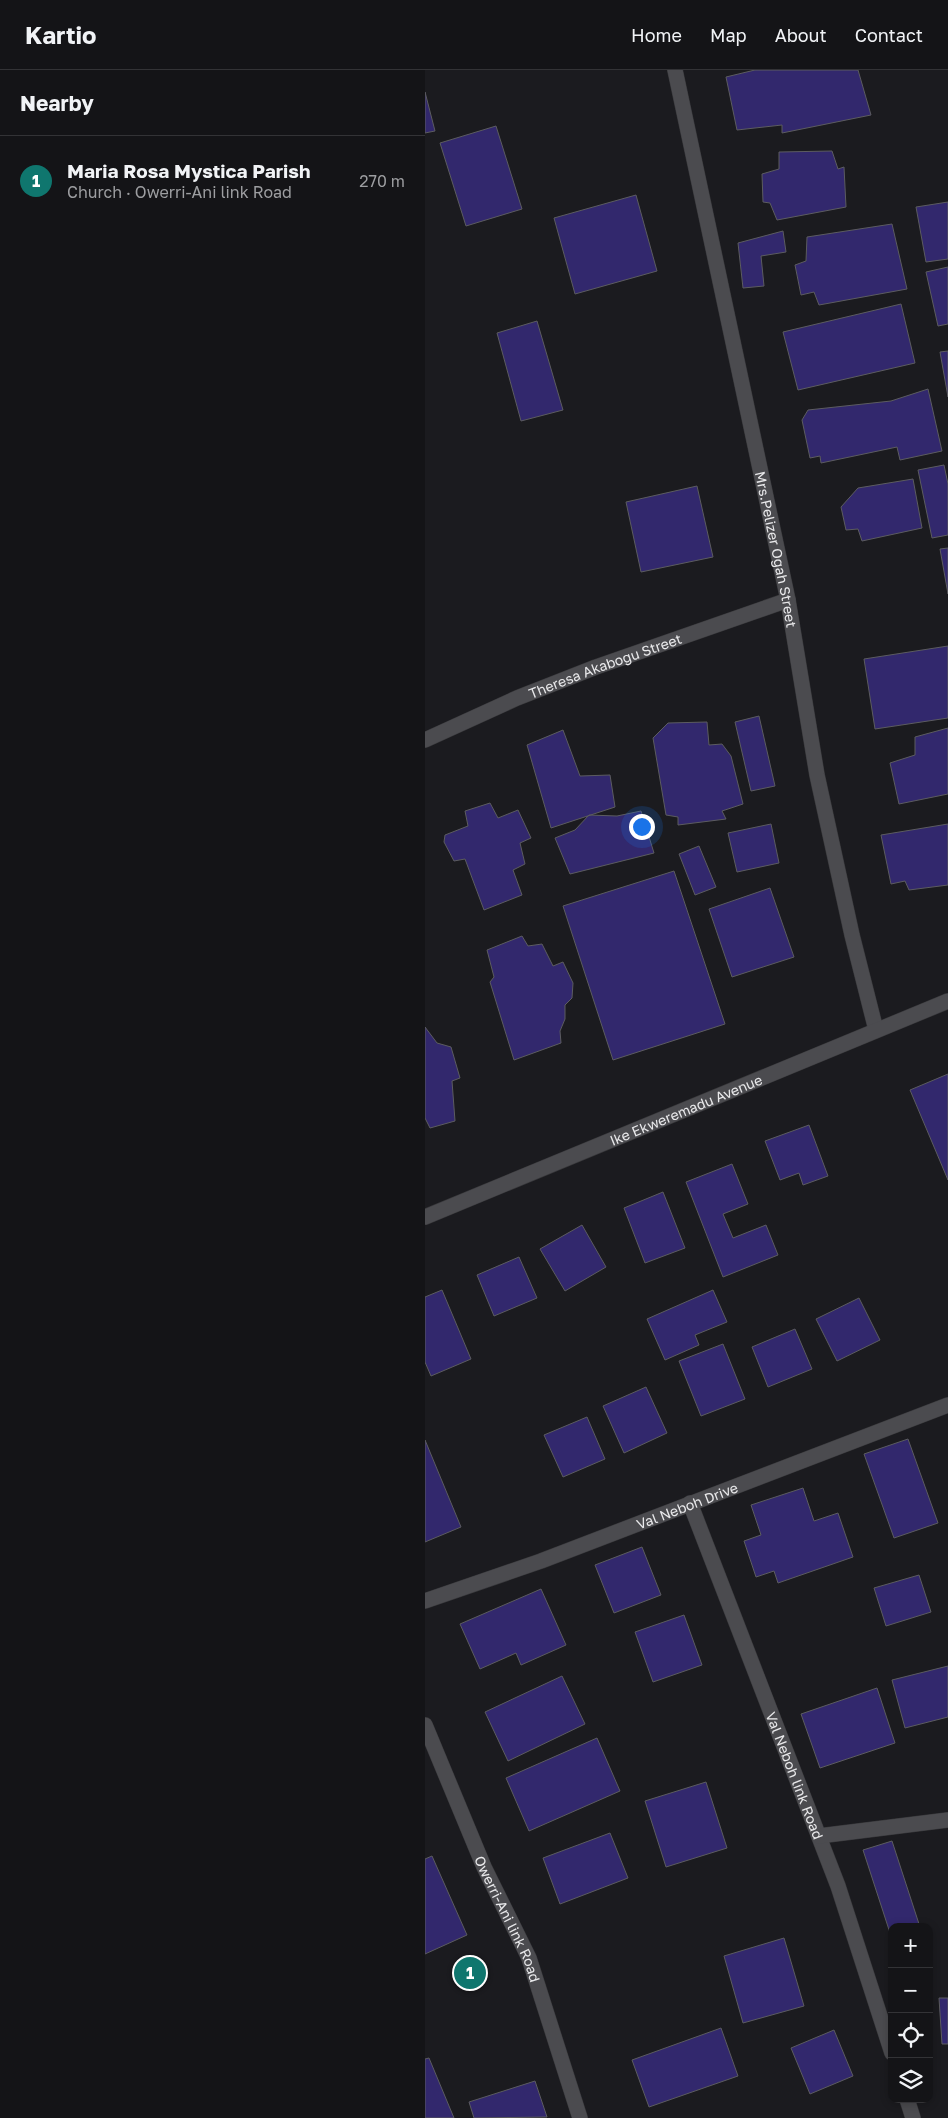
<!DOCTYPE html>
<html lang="en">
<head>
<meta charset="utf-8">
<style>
  :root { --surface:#141417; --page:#212124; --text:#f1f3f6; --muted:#9d9ea1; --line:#333336; --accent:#0f766e }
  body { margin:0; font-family:"Golos Text",sans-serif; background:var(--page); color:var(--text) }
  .controls { position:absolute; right:15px; bottom:15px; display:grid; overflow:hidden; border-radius:10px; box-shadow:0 2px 8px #0003 }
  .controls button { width:45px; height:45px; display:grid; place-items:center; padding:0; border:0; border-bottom:1px solid var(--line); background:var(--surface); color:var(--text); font:25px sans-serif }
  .you { position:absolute; left:216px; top:756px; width:18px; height:18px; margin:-12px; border:4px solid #fff; border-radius:50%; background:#1a73e8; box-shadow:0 0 0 8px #1a73e833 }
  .badge { display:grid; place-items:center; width:32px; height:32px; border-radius:50%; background:var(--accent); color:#fff; font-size:16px; font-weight:700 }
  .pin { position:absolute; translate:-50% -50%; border:2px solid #fff; box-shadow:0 1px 5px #0006 }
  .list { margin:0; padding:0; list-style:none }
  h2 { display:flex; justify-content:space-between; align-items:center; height:65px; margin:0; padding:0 20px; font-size:21px }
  h2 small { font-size:16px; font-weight:400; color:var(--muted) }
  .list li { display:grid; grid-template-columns:32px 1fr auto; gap:15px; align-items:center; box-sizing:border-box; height:90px; padding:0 20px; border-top:1px solid var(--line) }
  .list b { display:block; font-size:19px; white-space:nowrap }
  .list p { margin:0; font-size:16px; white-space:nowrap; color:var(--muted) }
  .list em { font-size:16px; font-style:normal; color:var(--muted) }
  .icon { flex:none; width:28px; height:28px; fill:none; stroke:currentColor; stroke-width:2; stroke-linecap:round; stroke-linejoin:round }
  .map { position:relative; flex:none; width:523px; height:2048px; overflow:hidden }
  header { display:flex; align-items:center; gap:30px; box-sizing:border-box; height:70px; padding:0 25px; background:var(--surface); border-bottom:1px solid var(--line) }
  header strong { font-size:24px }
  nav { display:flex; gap:28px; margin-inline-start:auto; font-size:18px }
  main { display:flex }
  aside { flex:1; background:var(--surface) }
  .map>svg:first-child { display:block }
</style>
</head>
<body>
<header>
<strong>Kartio</strong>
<nav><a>Home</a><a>Map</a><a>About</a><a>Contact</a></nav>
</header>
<main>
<aside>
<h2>Nearby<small></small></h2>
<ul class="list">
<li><span class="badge">1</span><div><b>Maria Rosa Mystica Parish</b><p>Church · Owerri-Ani link Road</p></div><em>270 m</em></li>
</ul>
</aside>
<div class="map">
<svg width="523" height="2048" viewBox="0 0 523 2048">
  <rect width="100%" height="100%" fill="#1b1b1f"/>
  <path fill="#32286d" stroke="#5c5c60" d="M330,0H433L446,45L357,63V55L312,60L301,7Z
    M0,22L10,61L0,63Z
    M71,56L97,139L41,156L15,73Z
    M407,81L413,99L419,97L421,137L352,150L345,133L338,132L337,104L354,99V82Z
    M211,125L232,201L150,224L129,148Z
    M523,132V189L501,192L491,137Z
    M467,154L482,219L394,235L389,222L376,225L370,195L381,191L382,167Z
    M358,161L361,182L336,186L339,216L318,218L313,173Z
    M523,197V254L513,256L501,202Z
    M476,234L490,293L373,320L358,262Z
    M112,251L138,340L96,351L72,263Z
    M523,281V327L515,282Z
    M503,319L517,381L475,390L472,377L396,393L395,386L385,388L377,350L383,340L466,331Z
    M519,395L523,414V465L507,468L493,400Z
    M488,409L497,458L437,471L433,459L421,460L416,437L433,418Z
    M272,416L288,487L216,502L201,432Z
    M523,478V524L515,479Z
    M523,576V648L450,659L439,589Z
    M334,646L350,716L326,721L310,652Z
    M282,652L284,675L297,674L306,686L318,734L297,741L301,749L253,755V747L241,745L228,668L243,653Z
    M523,658V724L474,734L465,693L490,685V667Z
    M138,660L155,706L185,705L190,737L126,758L102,675Z
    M65,733L73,748L93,740L106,768L95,773L100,794L88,800L97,825L59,840L40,789L29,791L19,772L20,765L43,756L40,741Z
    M216,741L229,783L145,804L130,768L150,760L164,745L192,746Z
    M346,754L354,793L312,802L303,763Z
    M523,754V815L484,820L480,811L466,814L456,765Z
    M274,776L291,817L270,825L254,784Z
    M249,801L300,954L188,990L138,836Z
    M345,818L369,887L307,907L284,839Z
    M97,866L103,876L117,874L128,896L138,892L148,913L147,928L140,935V949L135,961L136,973L89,990L65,912L69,907L62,880Z
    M0,957L12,973L26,977L35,1008L27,1011L30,1051L5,1058L0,1048Z
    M523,1004V1110L485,1020Z
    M384,1055L403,1106L378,1115L374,1103L355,1110L340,1071Z
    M307,1094L323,1134L298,1144L308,1168L341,1155L353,1185L298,1207L261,1112Z
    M238,1122L260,1178L220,1193L199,1138Z
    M157,1155L181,1197L140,1221L115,1179Z
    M94,1187L112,1228L69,1246L52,1205Z
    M17,1220L46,1289L6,1306L0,1292V1227Z
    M288,1220L302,1252L270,1265L274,1275L240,1290L222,1249Z
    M434,1228L455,1270L412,1291L391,1249Z
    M370,1259L387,1299L343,1317L327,1277Z
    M298,1274L320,1329L276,1346L254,1291Z
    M221,1317L242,1363L199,1383L178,1336Z
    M162,1347L180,1389L138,1407L119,1365Z
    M483,1369L513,1453L469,1468L439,1384Z
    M0,1370L36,1457L0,1472Z
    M378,1418L389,1451L413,1443L428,1487L353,1513L349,1501L331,1507L319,1471L336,1465L326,1435Z
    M217,1477L236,1525L189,1543L170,1495Z
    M494,1505L506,1542L461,1556L449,1518Z
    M116,1519L141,1575L96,1595L91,1583L55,1599L35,1554Z
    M259,1545L277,1595L228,1612L210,1562Z
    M523,1596V1647L480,1658L467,1610Z
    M137,1606L160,1654L83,1691L60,1642Z
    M452,1618L470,1673L395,1698L376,1644Z
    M172,1668L195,1721L104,1761L81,1708Z
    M281,1712L302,1778L241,1797L220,1731Z
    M185,1763L203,1808L135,1834L118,1788Z
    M467,1771L495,1857H467V1869L438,1780Z
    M7,1786L42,1865L0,1884V1789Z
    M359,1868L379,1936L318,1953L299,1886Z
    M514,1928H523V1974H517Z
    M296,1958L313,2006L224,2037L207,1990Z
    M409,1960L428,2006L385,2024L366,1978Z
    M4,1988L29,2048H0V1989Z
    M110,2011L122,2047L49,2048L44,2032Z"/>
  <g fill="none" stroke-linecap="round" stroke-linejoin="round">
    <defs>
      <g id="minor">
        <path id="s1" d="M250,0L363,530L392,705L427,865L451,960"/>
        <path id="s2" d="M0,670L92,628L171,597L363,530"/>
        <path id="s3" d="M0,1147L523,931"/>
        <path id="s4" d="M265,1433L413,1816L467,1983"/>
        <path id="s5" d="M0,1531L116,1491L523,1335"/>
        <path id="s6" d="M0,1655L59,1797L104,1888L155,2048"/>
        <path d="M394,1766L523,1750"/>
        <path d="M482,2029L488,2048"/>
      </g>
    </defs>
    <use href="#minor" stroke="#38383b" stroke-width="16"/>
    <use href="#minor" stroke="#4b4b4f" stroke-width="15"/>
  </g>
  <g text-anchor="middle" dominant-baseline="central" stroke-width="4.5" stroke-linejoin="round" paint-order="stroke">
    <g font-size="14" fill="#e9e9eb" stroke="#060608">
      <text stroke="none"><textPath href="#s1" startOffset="490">Mrs.Pelizer Ogah Street</textPath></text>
      <text stroke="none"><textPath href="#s2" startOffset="195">Theresa Akabogu Street</textPath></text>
      <text stroke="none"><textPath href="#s3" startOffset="282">Ike Ekweremadu Avenue</textPath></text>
      <text stroke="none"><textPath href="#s5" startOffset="279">Val Neboh Drive</textPath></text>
      <text stroke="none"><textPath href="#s4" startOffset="292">Val Neboh link Road</textPath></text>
      <text stroke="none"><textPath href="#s6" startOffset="211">Owerri-Ani link Road</textPath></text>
    </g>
  </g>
</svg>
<div class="controls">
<button>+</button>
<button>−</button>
<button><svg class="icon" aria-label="locate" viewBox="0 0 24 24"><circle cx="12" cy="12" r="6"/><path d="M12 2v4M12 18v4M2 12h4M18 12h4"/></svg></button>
<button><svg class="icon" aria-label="layers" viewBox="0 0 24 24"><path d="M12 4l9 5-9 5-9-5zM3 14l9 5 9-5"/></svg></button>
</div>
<div class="you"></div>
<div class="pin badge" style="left:45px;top:1903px">1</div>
</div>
</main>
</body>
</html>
